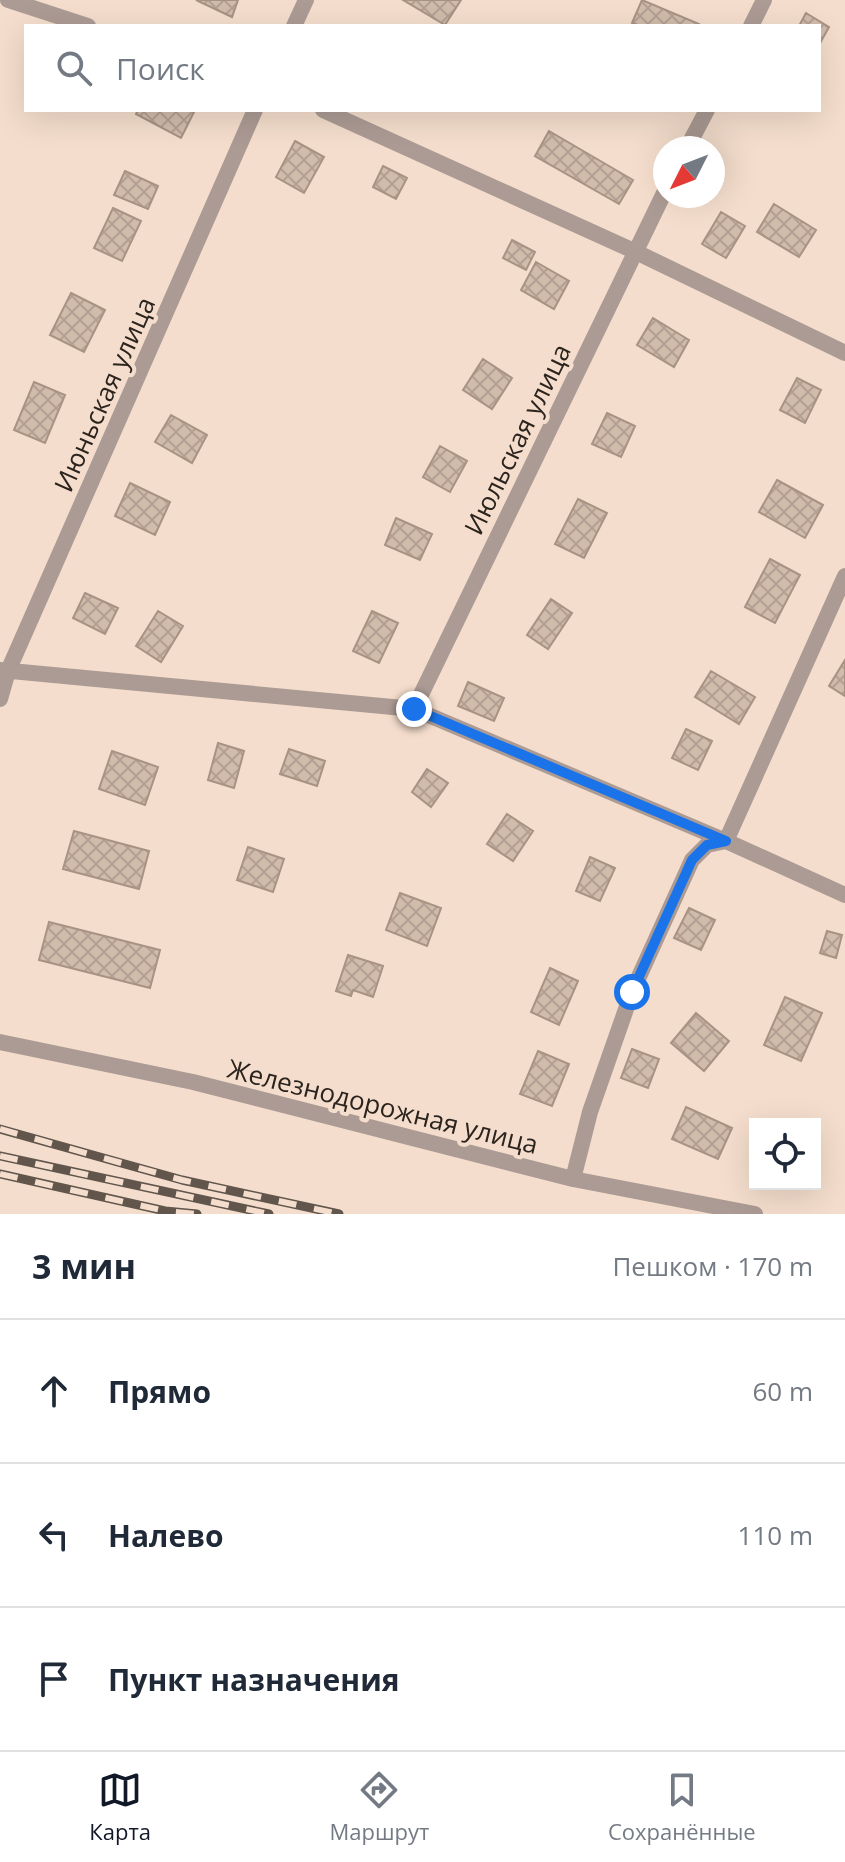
<!DOCTYPE html>
<html lang="ru">
<head>
<meta charset="utf-8">
<style>
  :root { --surface:#fff; --page:#f6f6f7; --text:#1f2937; --muted:#747a83; --line:#e0e1e3; --accent:#111827 }
  body { margin:0; font-family:"Open Sans",sans-serif; background:var(--page); color:var(--text) }
  .controls { position:absolute; right:24px; bottom:24px; display:grid; overflow:hidden; border-radius:0px; box-shadow:0 8px 32px #0002 }
  .controls button { width:72px; height:72px; display:grid; place-items:center; padding:0; border:0; border-bottom:2px solid var(--line); background:var(--surface); color:var(--text); font:40px sans-serif }
  .compass { position:absolute; left:653px; top:136px; width:72px; height:72px; border-radius:50%; background:var(--surface); box-shadow:0 8px 32px #0002; rotate:228deg }
  .stop { position:absolute; width:24px; height:24px; margin:-18px; border:6px solid #1a73e8; border-radius:50%; background:#fff }
  .stop.end { background:#1a73e8; border-color:#fff; box-shadow:0 2px 8px #0008 }
  .list { margin:0; padding:0; list-style:none }
  h2 { display:flex; justify-content:space-between; align-items:center; height:104px; margin:0; padding:0 32px; font-size:34px }
  h2 small { font-size:26px; font-weight:400; color:var(--muted) }
  .list li { display:grid; grid-template-columns:52px 1fr auto; gap:24px; align-items:center; box-sizing:border-box; height:144px; padding:0 32px; border-top:2px solid var(--line) }
  .list b { display:block; font-size:30px; white-space:nowrap }
  .list em { font-size:26px; font-style:normal; color:var(--muted) }
  .icon { flex:none; width:44px; height:44px; fill:none; stroke:currentColor; stroke-width:2; stroke-linecap:round; stroke-linejoin:round }
  .map { position:relative; flex:none; width:845px; height:1214px; overflow:hidden }
  .search { position:absolute; background:var(--surface); box-shadow:0 8px 32px #0002; left:24px; right:24px; top:24px; height:88px; display:flex; align-items:center; gap:20px; box-sizing:border-box; padding:0 28px; border-radius:0px; color:var(--muted); font-size:30px }
  .sheet { height:536px; background:var(--surface) }
  nav { display:flex; justify-content:space-around; align-items:center; box-sizing:border-box; height:112px; border-top:2px solid var(--line); background:var(--surface); font-size:22px; color:var(--muted) }
  nav a { display:grid; justify-items:center; gap:4px }
  nav .on { color:var(--accent) }
  .map>svg:first-child { display:block }
</style>
</head>
<body>
<div class="map">
<svg width="845" height="1214" viewBox="0 0 845 1214">
  <defs>
    <pattern id="building-cross-hatch" width="8" height="8" patternUnits="userSpaceOnUse" patternTransform="scale(2)"><rect width="8" height="8" fill="#d1bbab"/><path d="M0 0l8 8M0 8l8-8" fill="none" stroke="#b4a093"/></pattern>
  </defs>
  <rect width="100%" height="100%" fill="#f4ddcc"/>
  <path fill="url(#building-cross-hatch)" stroke="#a89383" stroke-width="2" d="M196,0H238L232,17Z
    M403,0H461L445,25Z
    M642,0L699,24L698,26H641L632,23Z
    M806,13L829,27L819,45V26H799Z
    M138,110H195L181,138L136,114Z
    M549,131L633,180L619,204L535,156Z
    M295,141L324,157L304,193L276,177Z
    M383,166L407,178L396,199L373,187Z
    M125,171L158,186L148,209L114,195Z
    M774,204L816,230L799,257L757,232Z
    M113,208L141,221L122,261L94,248Z
    M721,212L745,226L726,258L702,244Z
    M512,240L535,252L526,270L503,258Z
    M536,262L569,281L554,309L521,290Z
    M71,293L105,310L84,352L50,335Z
    M653,318L689,340L674,367L637,345Z
    M483,359L512,378L492,409L463,390Z
    M797,378L821,390L805,423L780,410Z
    M34,382L65,395L45,443L14,430Z
    M607,413L635,426L621,457L592,444Z
    M171,415L207,435L192,463L155,442Z
    M440,446L467,461L450,492L423,477Z
    M777,480L823,505L805,538L759,512Z
    M130,483L170,502L155,535L115,516Z
    M578,499L607,513L584,558L555,544Z
    M396,518L432,534L420,560L385,545Z
    M770,559L800,575L775,623L745,607Z
    M85,593L118,608L105,634L73,618Z
    M551,599L572,613L548,649L527,635Z
    M158,611L183,626L161,662L136,646Z
    M372,611L398,623L379,663L353,651Z
    M845,660V696L829,686Z
    M711,671L755,697L739,724L695,697Z
    M468,682L504,698L494,721L458,706Z
    M686,729L712,741L698,770L672,758Z
    M218,743L244,751L234,788L208,780Z
    M289,749L325,761L317,786L280,774Z
    M112,751L158,767L145,805L99,789Z
    M427,769L448,783L431,807L412,792Z
    M507,814L533,831L513,861L487,844Z
    M74,831L149,851L139,889L63,869Z
    M248,847L284,859L273,892L237,880Z
    M590,857L615,868L600,901L576,891Z
    M400,893L441,908L427,946L386,930Z
    M689,908L715,920L701,950L674,938Z
    M49,922L160,950L150,988L39,960Z
    M827,931L842,935L836,958L820,953Z
    M348,955L383,966L373,997L353,990L351,996L336,991Z
    M550,968L578,981L559,1025L531,1012Z
    M785,997L822,1013L801,1061L764,1045Z
    M696,1013L729,1041L704,1071L671,1043Z
    M632,1049L659,1059L648,1088L621,1078Z
    M538,1051L569,1064L552,1106L520,1094Z
    M686,1107L732,1128L718,1159L672,1139Z"/>
  <g fill="none" stroke-linecap="round" stroke-linejoin="round">
    <path stroke="#ac9b94" stroke-width="16" d="M8,0L88,26
      M294,26L306,0
      M751,26L764,0
      M323,110L634,251L845,353
      M687,148L707,110
      M0,670L414,709L726,841L845,895
      M0,699L8,671L255,110
      M414,709L665,191
      M0,1042L193,1082L573,1179L755,1214
      M573,1179L590,1112L632,992L692,860L707,845L726,841L845,576"/>
    <defs>
      <path id="rail" d="M0,1129L182,1180L339,1214
        M0,1156L269,1214
        M0,1174L165,1211L197,1214"/>
    </defs>
    <use href="#rail" stroke="#61554c" stroke-width="9"/>
    <use href="#rail" stroke="#f4ddcc" stroke-width="6" stroke-dasharray="18" stroke-linecap="butt"/>
  </g>
  <g fill="none" stroke-linecap="round" stroke-linejoin="round">
    <path stroke="#1a73e8" stroke-width="10" d="M414,709L726,841L707,845L692,860L632,992"/>
  </g>
  <g text-anchor="middle" dominant-baseline="central" stroke-width="8" stroke-linejoin="round" paint-order="stroke">
    <g font-size="26" fill="#2b231d" stroke="#f4ddcc">
      <text transform="translate(104 394) rotate(-66)">Июньская улица</text>
      <text transform="translate(517 439) rotate(-64)">Июльская улица</text>
      <text transform="translate(383 1106) rotate(14)">Железнодорожная улица</text>
    </g>
  </g>
</svg>
<div class="controls">
<button><svg class="icon" aria-label="locate" viewBox="0 0 24 24"><circle cx="12" cy="12" r="6"/><path d="M12 2v4M12 18v4M2 12h4M18 12h4"/></svg></button>
</div>
<svg class="compass" viewBox="-18 -18 36 36"><path d="M0-13l5 13h-10z" fill="#e53935"/><path d="M0 13l5-13h-10z" fill="#747a83"/></svg>
<div class="stop" style="left:632px;top:992px"></div>
<div class="stop end" style="left:414px;top:709px"></div>
<div class="search"><svg class="icon" aria-label="search" viewBox="0 0 24 24"><circle cx="10" cy="10" r="6"/><path d="M15 15l6 6"/></svg>Поиск</div>
</div>
<section class="sheet">
<h2>3 мин<small>Пешком · 170 m</small></h2>
<ul class="list">
<li><svg class="icon" aria-label="ahead" viewBox="0 0 24 24"><path d="M12 20V5M6 11l6-6 6 6"/></svg><div><b>Прямо</b></div><em>60 m</em></li>
<li><svg class="icon" aria-label="left" viewBox="0 0 24 24"><path d="M17 20v-9H6M10 6l-5 5 5 5"/></svg><div><b>Налево</b></div><em>110 m</em></li>
<li><svg class="icon" aria-label="arrive" viewBox="0 0 24 24"><path d="M6 21V4h12l-3 4 3 4H6"/></svg><div><b>Пункт назначения</b></div></li>
</ul>
</section>
<nav>
<a class="on"><svg class="icon" aria-label="map" viewBox="0 0 24 24"><path d="M3 6l6-2 6 2 6-2v14l-6 2-6-2-6 2zM9 4v14M15 6v14"/></svg>Карта</a>
<a><svg class="icon" aria-label="directions" viewBox="0 0 24 24"><path d="M12 3l9 9-9 9-9-9zM9 14v-3h6M13 9l2 2-2 2"/></svg>Маршрут</a>
<a><svg class="icon" aria-label="saved" viewBox="0 0 24 24"><path d="M7 4h10v16l-5-4-5 4z"/></svg>Сохранённые</a>
</nav>
</body>
</html>
